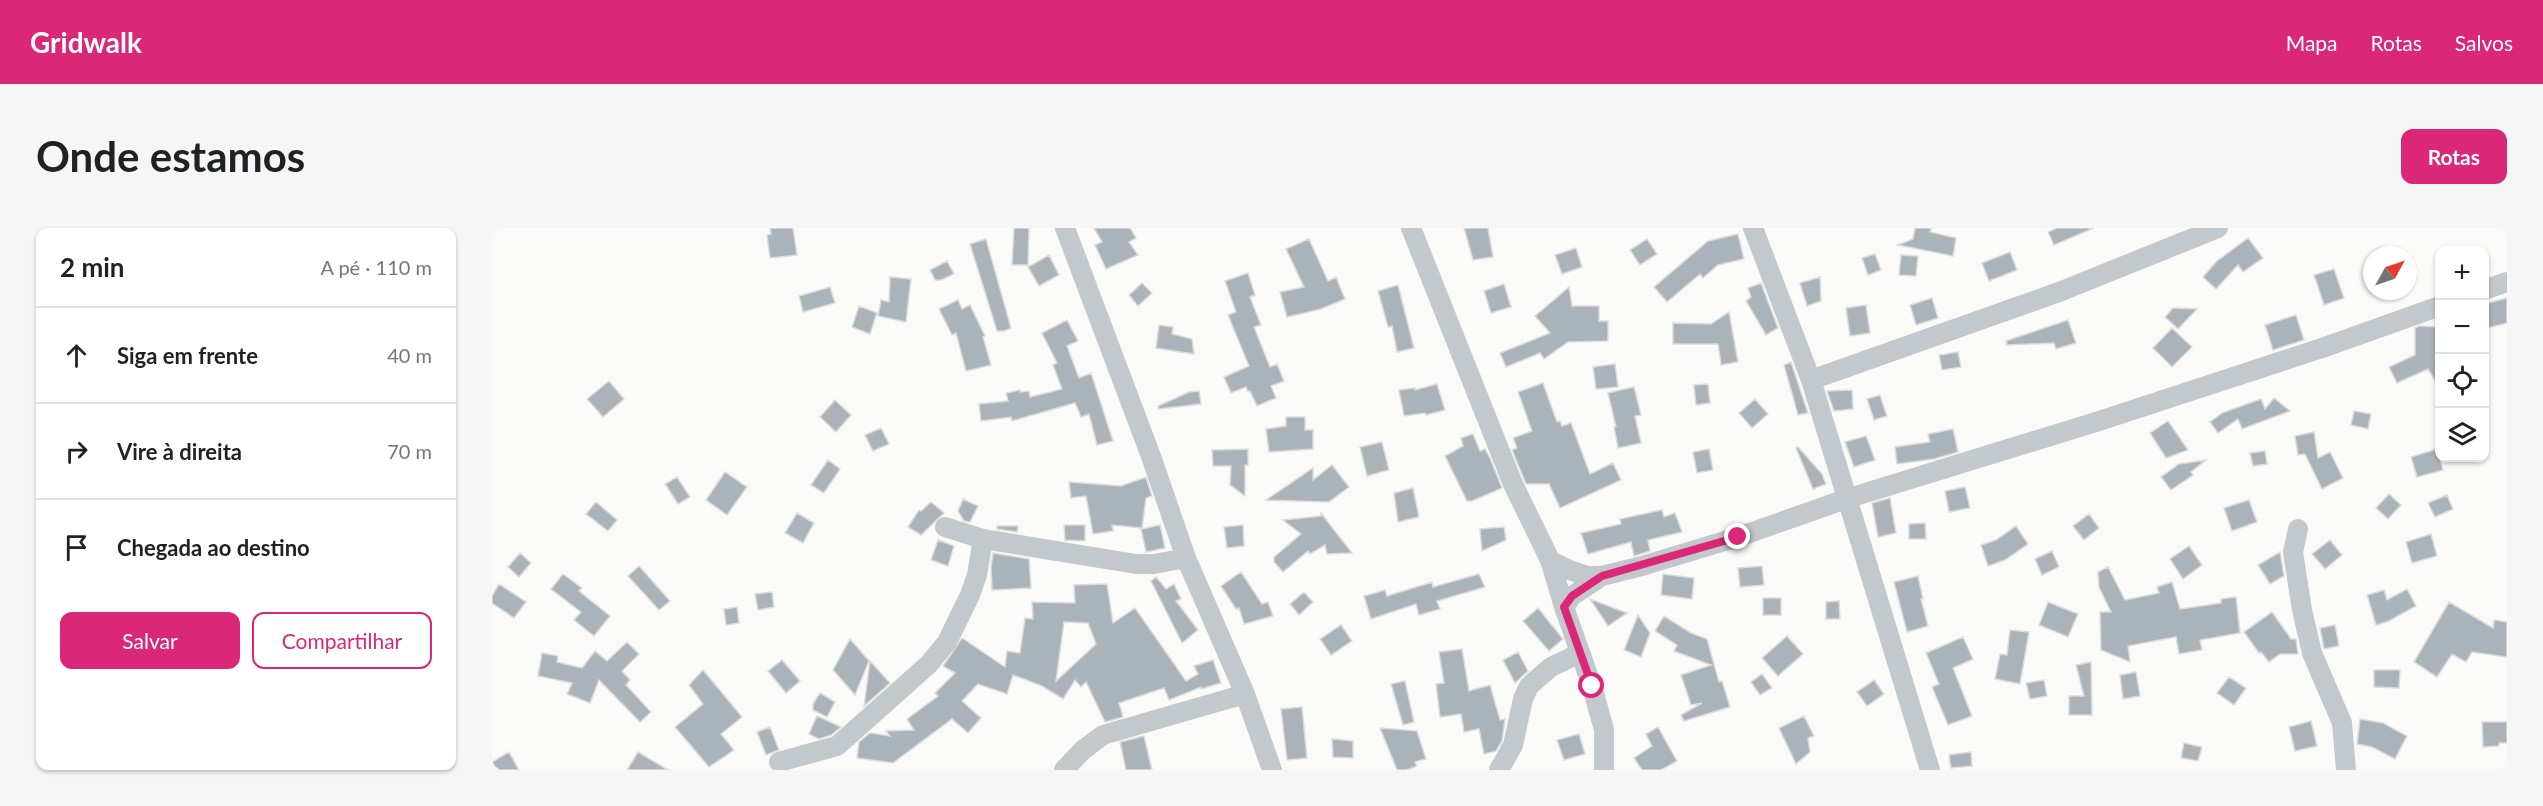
<!DOCTYPE html>
<html lang="pt">
<head>
<meta charset="utf-8">
<style>
  :root { --surface:#fff; --page:#f6f6f6; --text:#202124; --muted:#757577; --line:#e0e0e0; --accent:#db2777 }
  body { margin:0; font-family:Lato,sans-serif; background:var(--page); color:var(--text) }
  .controls { position:absolute; right:18px; top:18px; display:grid; overflow:hidden; border-radius:12px; box-shadow:0 2px 4px #0004 }
  .controls button { width:54px; height:54px; display:grid; place-items:center; padding:0; border:0; border-bottom:2px solid var(--line); background:var(--surface); color:var(--text); font:30px sans-serif }
  .compass { position:absolute; left:1871px; top:18px; width:54px; height:54px; border-radius:50%; background:var(--surface); box-shadow:0 2px 4px #0004; rotate:50deg }
  .stop { position:absolute; width:18px; height:18px; margin:-14px; border:4px solid #db2777; border-radius:50%; background:#fff }
  .stop.end { background:#db2777; border-color:#fff; box-shadow:0 2px 6px #0008 }
  .list { margin:0; padding:0; list-style:none }
  h2 { display:flex; justify-content:space-between; align-items:center; height:78px; margin:0; padding:0 24px; font-size:26px }
  h2 small { font-size:20px; font-weight:400; color:var(--muted) }
  .list li { display:grid; grid-template-columns:39px 1fr auto; gap:18px; align-items:center; box-sizing:border-box; height:96px; padding:0 24px; border-top:2px solid var(--line) }
  .list b { display:block; font-size:22px; white-space:nowrap }
  .list em { font-size:20px; font-style:normal; color:var(--muted) }
  .actions { display:flex; gap:12px; padding:18px 24px }
  .actions a { flex:1; padding:14px 0; border:2px solid var(--accent); border-radius:12px; text-align:center; font-size:21px; color:var(--accent) }
  .actions .main { background:var(--accent); color:#fff }
  .icon { flex:none; width:33px; height:33px; fill:none; stroke:currentColor; stroke-width:2; stroke-linecap:round; stroke-linejoin:round }
  .map { position:relative; flex:none; width:2015px; height:542px; overflow:hidden; border-radius:12px }
  header { display:flex; align-items:center; gap:36px; box-sizing:border-box; height:84px; padding:0 30px; background:var(--accent); color:#fff }
  header strong { font-size:28px }
  nav { display:flex; gap:33px; margin-inline-start:auto; font-size:21px }
  .intro { display:flex; align-items:center; justify-content:space-between; box-sizing:border-box; height:144px; padding:0 36px }
  h1 { margin:0; font-size:42px }
  .button { padding:15px 27px; border-radius:12px; background:var(--accent); color:#fff; font-size:21px; font-weight:700 }
  main { display:flex; gap:36px; padding:0 36px }
  aside { flex:1; background:var(--surface); border-radius:12px; box-shadow:0 2px 4px #0004 }
  .map>svg:first-child { display:block }
</style>
</head>
<body>
<header>
<strong>Gridwalk</strong>
<nav><a>Mapa</a><a>Rotas</a><a>Salvos</a></nav>
</header>
<div class="intro"><h1>Onde estamos</h1><a class="button">Rotas</a></div>
<main>
<aside>
<h2>2 min<small>A pé · 110 m</small></h2>
<ul class="list">
<li><svg class="icon" aria-label="ahead" viewBox="0 0 24 24"><path d="M12 20V5M6 11l6-6 6 6"/></svg><div><b>Siga em frente</b></div><em>40 m</em></li>
<li><svg class="icon" aria-label="right" viewBox="0 0 24 24"><path d="M7 20v-9h11M14 6l5 5-5 5"/></svg><div><b>Vire à direita</b></div><em>70 m</em></li>
<li><svg class="icon" aria-label="arrive" viewBox="0 0 24 24"><path d="M6 21V4h12l-3 4 3 4H6"/></svg><div><b>Chegada ao destino</b></div></li>
</ul>
<div class="actions"><a class="main">Salvar</a><a>Compartilhar</a></div>
</aside>
<div class="map">
<svg width="2015" height="542" viewBox="0 0 2015 542">
  <rect width="100%" height="100%" fill="#fafaf8"/>
  <path fill="#aab3b9" stroke="#dcdcda" stroke-width="1.5" fill-rule="evenodd" d="M278,0H301L305,27L278,30L275,7L279,6Z
    M522,0H537L536,37H520Z
    M602,0H638L644,10L637,14L646,27L614,41L603,17L610,14Z
    M972,0H996L1001,29L981,32Z
    M1423,0H1439L1438,4L1464,10L1461,28L1406,17L1421,11Z
    M1565,0H1602L1562,17L1556,4Z
    M1246,6L1252,31L1226,37L1211,50L1208,46L1175,74L1162,59L1216,13Z
    M1756,10L1771,30L1751,44L1746,37L1724,61L1711,49L1725,33Z
    M494,11L519,100L512,103H505L478,16Z
    M817,11L836,53L844,49L853,71L829,81L795,89L788,64L812,59L794,21Z
    M1155,11L1165,26L1148,37L1138,22Z
    M1084,20L1090,39L1070,46L1063,27Z
    M1518,24L1525,42L1497,53L1490,35Z
    M1383,26L1389,42L1376,47L1370,30Z
    M557,27L567,47L547,58L536,39Z
    M1409,27L1426,28L1424,48L1407,47Z
    M455,33L462,46L449,52H443L438,42Z
    M1842,41L1852,70L1832,77L1822,47Z
    M756,45L763,67L758,69L769,97L762,99L778,139L785,136L792,153L779,158L784,170L765,178L758,163L756,164L754,159L739,165L732,149L757,138L736,87L744,84L733,53Z
    M398,49L419,51L414,94L386,88L389,72L397,74Z
    M1328,49L1329,73L1315,78L1308,55Z
    M650,55L660,65L646,78L637,67Z
    M1269,55L1286,100L1274,107L1254,73L1259,69L1256,60Z
    M1012,56L1019,79L999,85L992,63Z
    M906,57L922,120L905,124L900,98L896,99L886,63Z
    M338,59L343,75L311,84L307,68Z
    M1077,59L1080,78H1107V93H1116V113L1076,114L1052,131L1048,125L1014,139L1008,125L1058,105L1043,88Z
    M1440,70L1446,90L1424,97L1418,77Z
    M2015,70V95L1996,100L1992,76Z
    M466,72L470,81L478,77L493,108L491,109L499,137L474,143L464,105L460,107L447,81Z
    M1374,77L1378,105L1358,108L1354,80Z
    M367,78L385,85L378,106L360,99Z
    M1681,80L1705,81L1686,101L1673,89Z
    M1237,84L1246,134L1229,137L1226,116H1181V95L1219,96Z
    M1804,87L1812,112L1781,122L1773,97Z
    M575,92L586,113L575,118L587,150L599,145L621,213L605,217L597,186L589,189L583,175L520,193L519,189L489,193L487,176L516,173L514,165L528,162V164L537,163L538,169L570,161L561,137L565,135L550,105Z
    M1576,92L1584,115L1564,121L1562,115L1515,117L1514,113Z
    M667,97L681,99L680,106L700,111L702,126L664,120Z
    M1927,98L1947,99V159L1936,141L1905,155L1897,139L1923,127V100Z
    M1680,100L1700,119L1680,139L1661,120Z
    M1466,124L1469,139L1450,142L1447,127Z
    M1299,134L1316,185L1306,187L1292,137Z
    M1123,136L1126,159L1104,161L1101,139Z
    M117,153L132,171L111,189L95,171Z
    M1051,155L1065,194L1068,193L1070,198L1079,195L1098,246L1121,235L1129,252L1068,280L1057,256H1034L1020,222L1025,220L1021,210L1040,203L1026,164Z
    M945,156L953,182L934,187L933,185L912,188L907,162L923,160V162Z
    M1216,156L1218,175L1204,177L1202,157Z
    M1142,159L1149,187L1143,188L1149,215L1126,220L1122,199H1124L1116,165Z
    M1360,162L1361,181L1342,183L1335,163Z
    M707,163L709,176L667,181L666,178L697,164Z
    M1388,167L1395,188L1382,192L1375,171Z
    M1782,170L1798,183L1750,201L1746,191L1726,205L1718,194L1730,185L1769,171L1773,181Z
    M1263,171L1276,186L1260,200L1247,185Z
    M343,172L359,187L344,204L328,189Z
    M1862,183L1879,186L1876,201L1859,197Z
    M794,189H813V202H821V221L777,224L774,201L794,198Z
    M1676,193L1696,222L1674,230L1658,205Z
    M389,200L397,216L381,223L373,207Z
    M1461,201L1466,224L1442,231L1405,236L1403,219L1438,214L1436,206Z
    M1822,204L1826,230L1838,224L1851,250L1830,261L1813,226L1806,227L1803,208Z
    M981,206L988,223L993,221L998,230L1010,260L980,273H975L953,228L971,218L969,210Z
    M1374,208L1383,232L1362,239L1353,214Z
    M890,214L897,242L875,248L868,219Z
    M1306,219L1330,246L1334,256L1321,261L1304,220Z
    M756,221V237H753V268L738,257L739,238H721L720,222Z
    M1217,221L1221,242L1205,245L1201,224Z
    M1945,221L1951,242L1925,249L1919,229Z
    M1773,223L1775,236L1761,238L1758,225Z
    M336,232L348,241L332,265L319,257Z
    M1714,232L1699,244L1701,247L1679,262L1669,249L1687,236Z
    M840,237L857,259L837,274L774,272L821,240V252Z
    M233,244L255,259L235,287L214,272Z
    M185,249L198,269L186,276L173,256Z
    M654,249L660,268L654,270L650,300L620,297L621,303L601,306L594,268L579,270L577,254L629,258Z
    M1473,259L1478,280L1457,284L1453,263Z
    M921,260L927,289L906,294L902,265Z
    M1897,266L1909,277L1896,291L1884,280Z
    M1955,267L1961,281L1943,289L1936,275Z
    M1398,270L1404,305L1386,309L1380,275Z
    M471,271L486,278L478,294L472,293L466,283Z
    M1757,272L1765,294L1740,303L1732,280Z
    M104,274L125,292L116,303L94,286Z
    M439,274L452,285L429,307L416,299L427,282L429,283Z
    M1170,282L1172,289L1183,285L1190,304L1156,312L1158,323L1142,328L1139,314L1096,326L1089,305L1129,296L1128,291Z
    M305,285L322,295L311,315L293,305Z
    M829,285L860,325L835,326L833,317L818,326L816,323L791,344L782,334V329L809,306L791,292L829,288Z
    M1597,286L1607,300L1592,312L1581,298Z
    M1433,295L1434,311H1417V296Z
    M572,297H593V313L573,312Z
    M668,297L673,320L654,324L649,301Z
    M751,297L752,318L735,320L732,299Z
    M505,298H526L525,304L505,301Z
    M1524,298L1536,316L1513,332L1496,338L1489,317L1504,312Z
    M1012,299L1014,312L990,323L988,301Z
    M1939,306L1945,328L1920,335L1914,314Z
    M446,312L462,318L456,338L439,332Z
    M1838,312L1850,327L1833,341L1820,326Z
    M1697,318L1710,337L1691,351L1678,331Z
    M1560,323L1567,339L1550,347L1543,331Z
    M1788,324L1792,348L1778,356L1766,337Z
    M28,325L39,335L27,349L16,339Z
    M501,325L537,331L539,360L500,362L499,339Z
    M147,338L178,373L167,382L136,348Z
    M1270,338L1272,357L1248,359L1246,340Z
    M1616,339L1633,372L1667,365L1665,359L1680,354L1688,381L1729,375V371L1744,369L1748,405L1708,412L1710,422L1687,426L1684,409L1636,418L1638,434L1609,422L1608,384H1619L1607,359L1606,344Z
    M749,344L770,376L776,374L781,388L752,396L747,380L744,381L729,358Z
    M71,346L90,360L87,363L118,388L102,408L82,392L89,384L59,361Z
    M987,346L993,359L945,373L948,381L927,387L924,376L879,391L872,368L893,362L895,368L940,354L941,359Z
    M1171,346L1202,350L1200,371L1169,367Z
    M1426,348L1431,371H1429L1436,398L1415,404L1402,354Z
    M664,349L674,361L682,356L689,371L684,373L706,402L690,415L659,353Z
    M7,356L34,374L22,390L0,375V368Z
    M615,356L621,395L643,380L694,453L706,446L702,438L721,432L729,455L709,461V459L677,472L672,460L627,475L631,489L613,494L594,454L589,459L583,452L571,471L550,458L521,447L515,466L486,456L470,473L489,490L476,505L460,491L401,535L365,530L367,514L378,505L398,508L394,503L422,502L415,491L446,468L443,465L463,445L451,438L470,410L513,439L515,423L528,425L533,390L541,391L540,374L583,375L582,357ZM572,394L596,395L604,416L564,453Z
    M1915,361L1924,378L1897,393L1884,397L1875,367L1892,362L1895,372Z
    M280,364L282,379L266,382L263,366Z
    M812,364L821,374L807,387L798,376Z
    M1271,370H1289V387H1271Z
    M1098,371L1135,385L1116,398Z
    M1347,373L1348,391H1334V374Z
    M1556,374L1586,386L1576,409L1547,397Z
    M1957,374L2001,400L2002,392L2015,394V429L1980,424L1974,434L1960,426L1945,449L1922,434Z
    M245,379L247,395L234,397L232,381Z
    M1046,380L1071,411L1057,423L1031,393Z
    M1780,384L1799,411H1804L1806,426H1788L1777,434L1769,424L1767,425L1752,404Z
    M1146,387L1158,405L1149,429L1132,422Z
    M1172,388L1199,405L1215,411L1227,454L1230,453L1238,479L1192,493L1189,487L1210,475L1199,477L1189,447L1219,437L1182,423L1185,417L1163,403Z
    M849,397L860,413L839,427L828,411Z
    M1843,397L1847,418L1832,421L1828,400Z
    M1518,402L1537,404L1528,456L1503,451L1508,426L1515,427Z
    M1295,408L1311,426L1286,448L1270,430Z
    M1471,409L1481,431L1461,440L1480,488L1456,497L1440,459L1447,456L1434,425Z
    M358,411L377,433L363,467L341,442Z
    M135,414L147,426L130,443L138,452L134,457L159,484L148,494L107,452L98,475L75,466L80,455L46,448L50,425L66,428L65,434L90,440L103,423L115,433Z
    M970,421L977,463L998,457L1008,492L1013,491L1010,513L1004,523L992,526L987,501L972,504L969,486L948,489L944,456L952,455L947,424Z
    M1026,424L1036,443L1023,455L1011,432Z
    M290,432L308,453L294,465L276,443Z
    M378,433L398,455L372,478Z
    M1599,434L1600,487H1577V468H1592L1584,437Z
    M211,442L250,489L229,506L242,522L217,539L183,499L211,476L197,457Z
    M1882,442H1908L1907,460L1882,459Z
    M1644,444L1648,468L1631,471L1628,447Z
    M1270,446L1280,460L1268,467L1259,454Z
    M1737,449L1754,460L1742,477L1725,465Z
    M1382,452L1392,466L1375,478L1365,464Z
    M1552,452L1555,468L1538,471L1534,455Z
    M913,453L922,494L911,497L899,456Z
    M328,465L343,474L335,489L321,482V476Z
    M810,479L815,530L795,532L789,481Z
    M325,488L349,499L339,507L327,511L317,506Z
    M1312,488L1322,508L1316,510L1318,524L1304,536L1287,500Z
    M1868,491L1891,495L1915,508L1903,531L1880,519L1865,516Z
    M1819,493L1825,518L1803,523L1797,499Z
    M1990,494H2015V515H2007V518L1991,519Z
    M278,499L287,522L274,527L265,504Z
    M1166,499L1185,533L1169,542H1150L1142,530L1160,518L1154,506Z
    M888,500L925,503L934,531L923,534L925,538L914,542H905Z
    M1087,506L1093,526L1072,532L1065,512Z
    M652,508L660,542H634L628,514Z
    M840,511L861,513V530L841,529Z
    M1692,515L1710,519L1706,533L1689,530Z
    M17,524L27,542H0V534Z
    M146,524L176,542H135Z
    M1479,524L1480,538L1459,540L1457,527Z"/>
  <g fill="none" stroke-linecap="round" stroke-linejoin="round">
    <path stroke="#c3c8cc" stroke-width="20" d="M573,0L660,231L694,330L753,466L780,542
      M919,0L1021,256L1058,332L1072,379L1100,458L1112,502V542
      M1261,0L1319,152L1438,542
      M1992,62L2015,54
      M1319,152L1567,64L1726,0
      M453,299L491,311L644,336H662L694,330
      M1806,301L1801,324L1810,382L1820,425L1850,495L1854,542
      M1058,332L1075,341L1095,348H1110L1150,338L1246,309L1357,270L1604,194L1830,120L1948,78
      M1072,379L1080,368L1110,348
      M287,534L345,518L437,436L455,414L478,367L485,347L491,311
      M572,542L591,522L611,507L753,466
      M1007,542L1021,517L1031,471L1037,458L1059,439L1088,425"/>
  </g>
  <g fill="none" stroke-linecap="round" stroke-linejoin="round">
    <path stroke="#db2777" stroke-width="8" d="M1100,458L1072,379L1080,368L1110,348L1246,309"/>
  </g>
</svg>
<div class="controls">
<button>+</button>
<button>−</button>
<button><svg class="icon" aria-label="locate" viewBox="0 0 24 24"><circle cx="12" cy="12" r="6"/><path d="M12 2v4M12 18v4M2 12h4M18 12h4"/></svg></button>
<button><svg class="icon" aria-label="layers" viewBox="0 0 24 24"><path d="M12 4l9 5-9 5-9-5zM3 14l9 5 9-5"/></svg></button>
</div>
<svg class="compass" viewBox="-18 -18 36 36"><path d="M0-13l5 13h-10z" fill="#e53935"/><path d="M0 13l5-13h-10z" fill="#757577"/></svg>
<div class="stop" style="left:1100px;top:458px"></div>
<div class="stop end" style="left:1246px;top:309px"></div>
</div>
</main>
</body>
</html>
